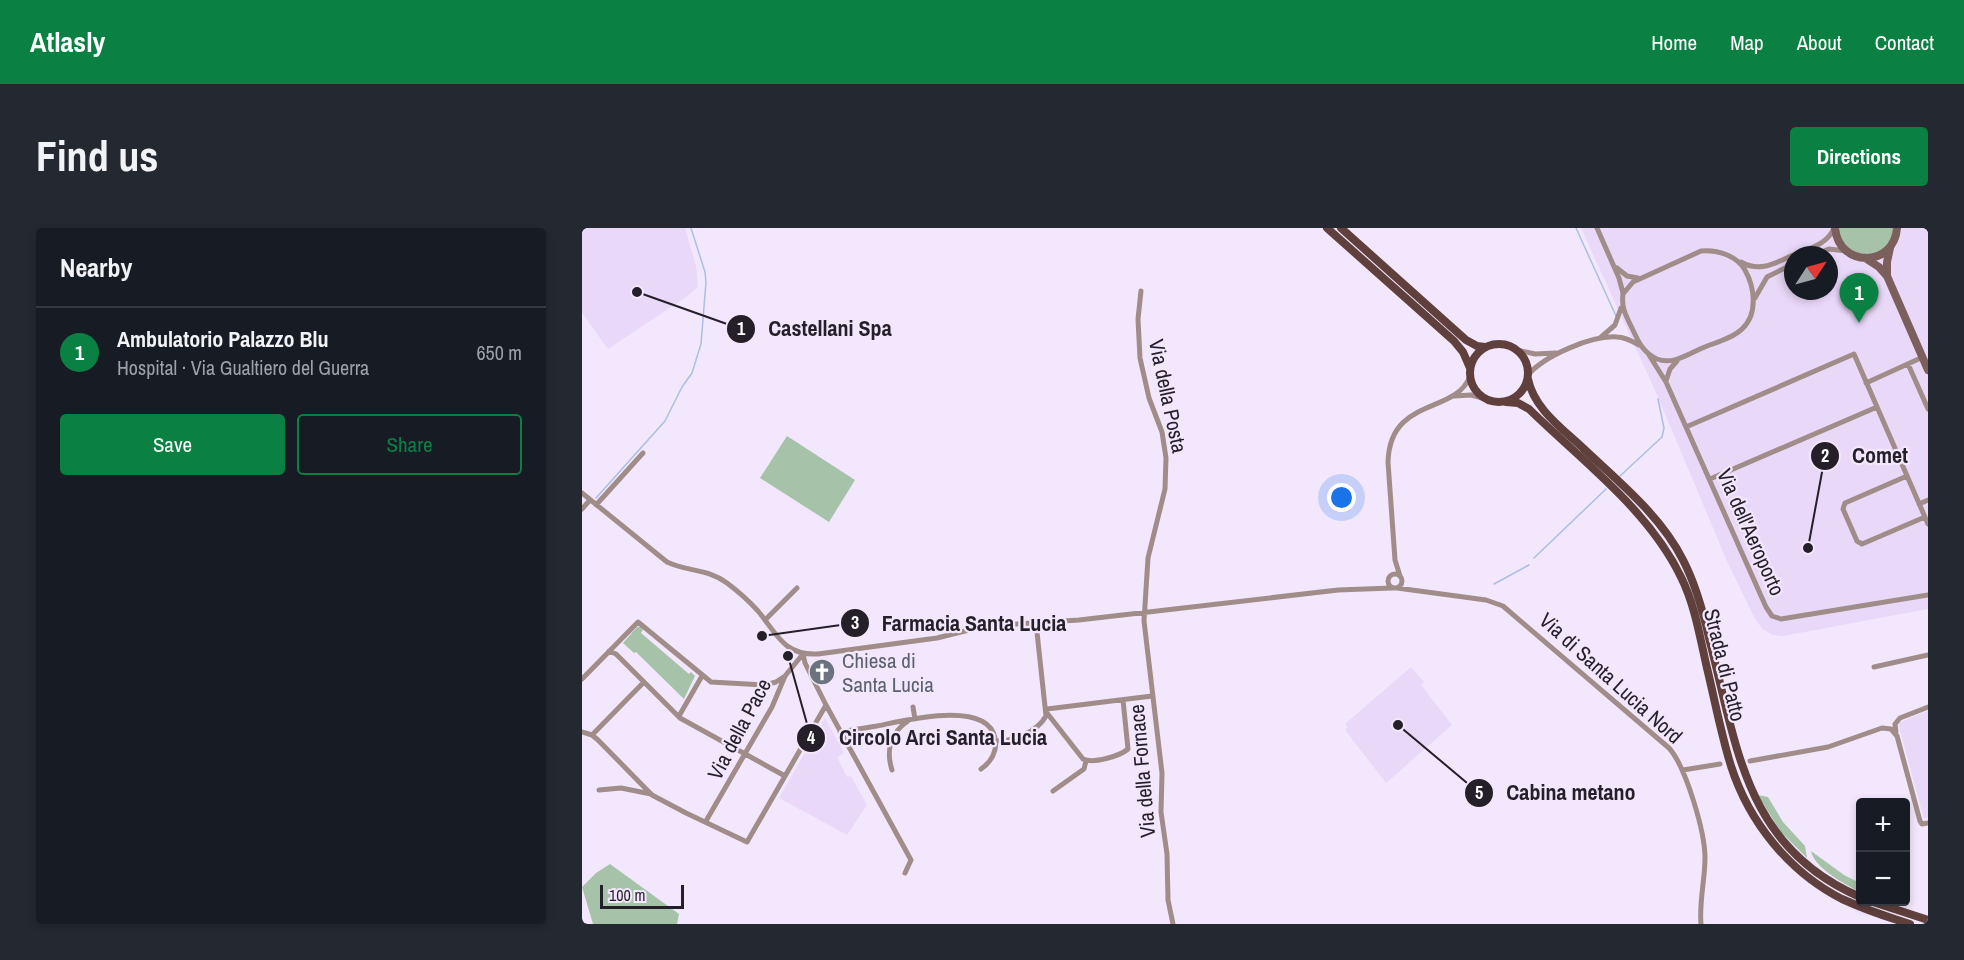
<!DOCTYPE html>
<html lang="en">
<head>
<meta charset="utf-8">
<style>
  :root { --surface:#171b24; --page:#242831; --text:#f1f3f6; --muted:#9ea1a6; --line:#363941; --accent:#0b8043 }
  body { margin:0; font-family:"Archivo Narrow",sans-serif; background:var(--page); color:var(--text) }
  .controls { position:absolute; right:18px; bottom:18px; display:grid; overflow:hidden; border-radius:6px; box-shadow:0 3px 9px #0003 }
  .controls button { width:54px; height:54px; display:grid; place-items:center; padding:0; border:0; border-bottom:2px solid var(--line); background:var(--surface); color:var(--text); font:30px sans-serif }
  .compass { position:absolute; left:1202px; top:18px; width:54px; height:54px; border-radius:50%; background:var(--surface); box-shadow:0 3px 9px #0003; rotate:54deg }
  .scale { position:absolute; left:18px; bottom:15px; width:84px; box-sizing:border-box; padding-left:6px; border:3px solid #241f28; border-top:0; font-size:16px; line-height:21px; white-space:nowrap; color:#241f28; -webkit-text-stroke:4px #f2e7fc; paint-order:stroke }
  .you { position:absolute; left:760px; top:270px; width:21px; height:21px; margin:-15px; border:4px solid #fff; border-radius:50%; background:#1a73e8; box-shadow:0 0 0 9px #1a73e833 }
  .badge { display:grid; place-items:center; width:39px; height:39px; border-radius:50%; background:var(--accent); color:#fff; font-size:20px; font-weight:700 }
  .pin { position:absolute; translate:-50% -50px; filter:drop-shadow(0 2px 3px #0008) }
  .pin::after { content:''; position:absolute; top:32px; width:21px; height:18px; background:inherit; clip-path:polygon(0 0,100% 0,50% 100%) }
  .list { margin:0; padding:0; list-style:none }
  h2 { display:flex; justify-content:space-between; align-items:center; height:78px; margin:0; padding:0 24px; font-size:26px }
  h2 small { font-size:20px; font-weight:400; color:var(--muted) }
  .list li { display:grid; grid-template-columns:39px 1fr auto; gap:18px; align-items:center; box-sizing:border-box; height:90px; padding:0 24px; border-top:2px solid var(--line) }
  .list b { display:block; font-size:22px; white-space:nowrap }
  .list p { margin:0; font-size:20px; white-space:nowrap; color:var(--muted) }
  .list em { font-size:20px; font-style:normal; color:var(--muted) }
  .actions { display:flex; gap:12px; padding:18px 24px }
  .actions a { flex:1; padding:14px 0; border:2px solid var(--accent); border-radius:6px; text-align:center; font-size:21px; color:var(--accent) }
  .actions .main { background:var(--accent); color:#fff }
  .map { position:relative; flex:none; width:1346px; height:696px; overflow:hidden; border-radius:6px }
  header { display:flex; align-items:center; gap:36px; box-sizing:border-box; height:84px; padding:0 30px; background:var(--accent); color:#fff }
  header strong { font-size:28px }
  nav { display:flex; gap:33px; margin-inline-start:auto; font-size:21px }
  .intro { display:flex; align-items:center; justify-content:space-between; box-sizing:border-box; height:144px; padding:0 36px }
  h1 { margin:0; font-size:42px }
  .button { padding:15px 27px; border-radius:6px; background:var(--accent); color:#fff; font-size:21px; font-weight:700 }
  main { display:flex; gap:36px; padding:0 36px }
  aside { flex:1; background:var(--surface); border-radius:6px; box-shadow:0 3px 9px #0003 }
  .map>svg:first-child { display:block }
</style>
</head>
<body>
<header>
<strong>Atlasly</strong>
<nav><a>Home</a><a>Map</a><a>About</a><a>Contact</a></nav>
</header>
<div class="intro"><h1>Find us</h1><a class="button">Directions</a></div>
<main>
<aside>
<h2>Nearby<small></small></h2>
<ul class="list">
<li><span class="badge">1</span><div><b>Ambulatorio Palazzo Blu</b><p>Hospital · Via Gualtiero del Guerra</p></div><em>650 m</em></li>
</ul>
<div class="actions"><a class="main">Save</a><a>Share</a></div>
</aside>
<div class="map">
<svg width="1346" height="696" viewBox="0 0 1346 696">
  <rect width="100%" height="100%" fill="#f2e7fc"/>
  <path fill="#ead8f9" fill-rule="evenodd" d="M0,0H103L114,38L116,59L104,69L26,121L0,85Z
    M999,0H1346V381L1201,408L1191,407L1180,401L1171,387L1145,333L1075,167ZM1211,27H1247V63H1211Z
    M829,439L842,454L839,457L870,497L804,555L763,502L765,499L763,496Z
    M1346,483V589L1342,591L1316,495Z
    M243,490L262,525L255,529L265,549L269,548L285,577L265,607L197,570Z"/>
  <path fill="#a6c3aa" d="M1256,0H1312C1311,4 1310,10 1308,14C1299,31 1269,31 1260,14C1258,10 1257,4 1256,0Z
    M205,208L273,252L247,294L178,250Z
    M55,399H59L61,402L59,405L107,446L109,444L113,448L102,471L54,424L52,425L41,415Z
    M1176,567L1186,569L1201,594L1223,618L1225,630L1198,603Z
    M1229,623L1262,647L1278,655V664C1264,657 1232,640 1229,623Z
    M28,636L97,686L95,696H11L0,659L14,645Z"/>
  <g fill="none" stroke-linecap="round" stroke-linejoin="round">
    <path stroke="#aabfe1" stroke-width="1.5" d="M994,0L1034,88
      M1038,248L1080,209L1082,200L1076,171
      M14,270L83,193L100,159L110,145L119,116L124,54L123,44L109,0
      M952,330L1024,261
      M912,356L947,337"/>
    <path stroke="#a08d8a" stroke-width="5" d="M1015,0L1037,50L1041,65
      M1119,23C1135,21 1155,28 1163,42C1173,60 1176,86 1160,101C1150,111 1131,115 1118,121C1105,127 1090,137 1075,131C1061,125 1056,113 1050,100C1044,88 1039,79 1041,66L1051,54Z
      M1212,27C1227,20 1245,17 1252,0
      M1231,27L1247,21L1264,23
      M1159,34C1178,45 1193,35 1211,27
      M1035,40L1045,48L1056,50
      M559,63L556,91L558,130L567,170L580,204L584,230L583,261L566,330L562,393L580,545L579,584L585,626L586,672L591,696
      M1173,70L1185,49L1211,36
      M1018,110L1033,97L1039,80
      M935,122L953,126L974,125
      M1067,127L1084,154L1184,379L1190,388L1199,391L1346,367
      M1326,136L1346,181
      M946,147C962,128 1010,107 1035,109C1043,109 1050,113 1057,117
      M1084,153L1088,141L1095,133
      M1284,155L1341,129
      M873,168L889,167L904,171
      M1104,199L1272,126L1346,296
      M1325,248L1263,275L1261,281L1275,313L1280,316L1343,289
      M1128,251L1295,179
      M0,265L85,334C106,344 124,340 145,355C157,364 167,373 176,383C195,406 202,428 236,426L355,410L403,398L497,392L756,362L810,360
      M1337,276L1346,272
      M14,277L61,225
      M0,281L8,272
      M806 353a7 7 0 1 1 14 0a7 7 0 1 1-14 0Z
      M818,348L813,332L806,234C808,168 874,187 888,148
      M815,360L904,372L921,378L1087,520C1104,539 1123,604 1123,630C1123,652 1117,674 1119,696
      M183,392L215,360
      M27,423L34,426L98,490L203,548
      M221,426L223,435L244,477L329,632L323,645
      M1292,439L1346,427
      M0,451L56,394L129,454L183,457L194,454L203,448
      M331,479L333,491
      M465,481L570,468
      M465,485L501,531C511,536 538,528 546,521L541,472
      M97,488L120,448
      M0,504L10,507L16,512L70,567L104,585L165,614L244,477
      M258,504C270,502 282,500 295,498C321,493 405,471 413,510C416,523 409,534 399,541
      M1314,504L1313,496L1318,490L1346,479
      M10,507L62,454
      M414,513C432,513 455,504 464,488L454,395
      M1168,533L1246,519L1300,500L1309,501L1315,508L1338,593L1340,596L1346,595
      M310,542C304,523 308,505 326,493
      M1101,542L1138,536
      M17,562L39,560L69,566
      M471,563L502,541L504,533
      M124,593L190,479L203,448L221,426"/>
    <path stroke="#7b5f5c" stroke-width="8" d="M1253,0C1257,40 1312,40 1315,0
      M1283,30L1297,39L1305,48L1346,142
      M1305,47V34L1308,20"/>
    <path stroke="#60403c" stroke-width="8" d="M745,0L872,113L881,124L888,140
      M759,0L884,112L895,118L903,119
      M888 145a29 29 0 1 1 58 0a29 29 0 1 1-58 0Z
      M946,151C952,181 981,201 1002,221C1038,255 1079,288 1101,332C1114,357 1121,383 1127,410C1155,517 1162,619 1278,669
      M924,174L936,175L947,181C1000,233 1066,281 1099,349C1113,377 1118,410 1125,440C1133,473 1139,506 1149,538C1167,594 1207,644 1260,671C1282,681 1305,689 1328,696
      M1291,674L1346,692"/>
  </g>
  <defs>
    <symbol id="church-disc" viewBox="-11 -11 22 22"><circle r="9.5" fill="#6b7280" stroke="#f2e7fc"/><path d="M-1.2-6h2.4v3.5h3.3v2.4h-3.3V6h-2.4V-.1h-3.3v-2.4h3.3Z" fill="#fff"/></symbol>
  </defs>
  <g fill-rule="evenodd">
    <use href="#church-disc" x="225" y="429" width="30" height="30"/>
  </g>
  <g text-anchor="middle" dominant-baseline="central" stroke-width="4.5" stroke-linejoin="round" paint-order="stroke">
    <g font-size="21" fill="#241f28" stroke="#f2e7fc">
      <text transform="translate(586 168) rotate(78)">Via della Posta</text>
      <text transform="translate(1169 304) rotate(66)">Via dell'Aeroporto</text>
      <text transform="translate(1143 437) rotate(76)">Strada di Patto</text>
      <text transform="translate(1029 450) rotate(42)">Via di Santa Lucia Nord</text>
      <text transform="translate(157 501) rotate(-62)">Via della Pace</text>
      <text transform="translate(560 543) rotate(-95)">Via della Fornace</text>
    </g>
    <g font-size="21" fill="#5b616d" stroke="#f2e7fc" text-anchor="start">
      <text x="260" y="432">Chiesa di<tspan x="260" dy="24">Santa Lucia</tspan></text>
    </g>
  </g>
  <path fill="none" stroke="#241f28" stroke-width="2" d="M55 64L159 101M1226 320L1243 228M180 408L273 395M206 428L229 510M816 497L897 565"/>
  <g fill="#241f28" stroke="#f2e7fc" stroke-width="2">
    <circle cx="55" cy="64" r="6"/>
    <circle cx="1226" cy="320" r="6"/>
    <circle cx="180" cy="408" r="6"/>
    <circle cx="206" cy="428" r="6"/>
    <circle cx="816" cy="497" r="6"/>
    <circle cx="159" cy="101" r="15"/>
    <circle cx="1243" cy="228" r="15"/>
    <circle cx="273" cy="395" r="15"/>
    <circle cx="229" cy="510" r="15"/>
    <circle cx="897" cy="565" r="15"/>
  </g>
  <g font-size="18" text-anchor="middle" font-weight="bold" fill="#fff">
    <text x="159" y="107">1</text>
    <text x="1243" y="234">2</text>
    <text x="273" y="401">3</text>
    <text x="229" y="516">4</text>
    <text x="897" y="571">5</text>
  </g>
  <g font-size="22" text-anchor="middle" font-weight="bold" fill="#241f28" stroke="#f2e7fc" stroke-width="4.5" stroke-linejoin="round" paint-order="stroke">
    <text x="248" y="108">Castellani Spa</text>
    <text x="1298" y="235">Comet</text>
    <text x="392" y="403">Farmacia Santa Lucia</text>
    <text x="361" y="517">Circolo Arci Santa Lucia</text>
    <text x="989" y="572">Cabina metano</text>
  </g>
</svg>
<div class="controls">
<button>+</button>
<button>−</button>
</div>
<svg class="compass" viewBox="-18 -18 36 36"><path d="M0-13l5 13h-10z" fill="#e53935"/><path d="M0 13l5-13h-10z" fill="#9ea1a6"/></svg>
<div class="scale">100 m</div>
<div class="you"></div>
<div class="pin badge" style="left:1277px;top:95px">1</div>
</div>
</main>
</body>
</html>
